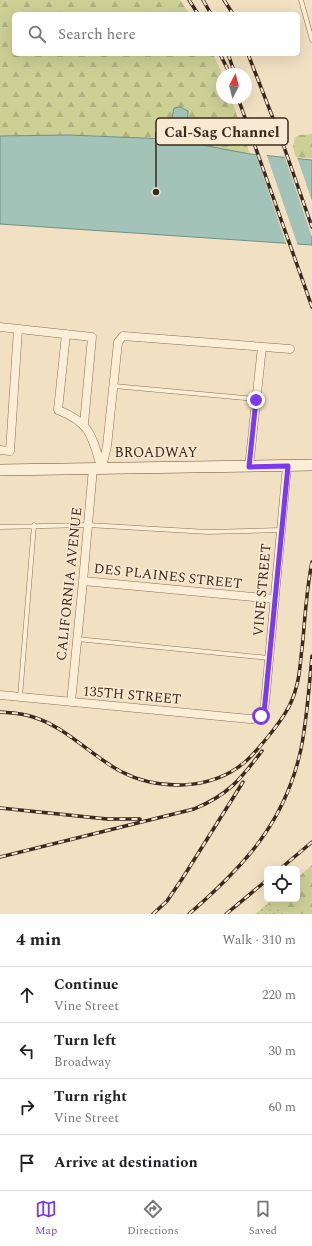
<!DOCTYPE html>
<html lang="en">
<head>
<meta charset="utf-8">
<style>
  :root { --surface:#fff; --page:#f2f2f2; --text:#202124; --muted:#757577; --line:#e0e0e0; --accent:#7c3aed }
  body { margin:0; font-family:Spectral,serif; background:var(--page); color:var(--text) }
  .controls { position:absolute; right:12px; bottom:12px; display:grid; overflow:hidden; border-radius:6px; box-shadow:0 4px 16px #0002 }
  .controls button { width:36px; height:36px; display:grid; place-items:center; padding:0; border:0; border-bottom:1px solid var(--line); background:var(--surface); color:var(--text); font:20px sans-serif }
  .compass { position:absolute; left:216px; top:68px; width:36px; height:36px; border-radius:50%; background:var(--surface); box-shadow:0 4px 16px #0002; rotate:7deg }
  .stop { position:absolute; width:12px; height:12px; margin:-9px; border:3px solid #7c3aed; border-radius:50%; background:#fff }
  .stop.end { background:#7c3aed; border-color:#fff; box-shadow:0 1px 4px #0008 }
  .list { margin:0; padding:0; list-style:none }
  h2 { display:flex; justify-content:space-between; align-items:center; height:52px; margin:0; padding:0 16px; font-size:17px }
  h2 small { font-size:13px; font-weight:400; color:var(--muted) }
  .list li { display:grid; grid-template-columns:26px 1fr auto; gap:12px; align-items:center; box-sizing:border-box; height:56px; padding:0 16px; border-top:1px solid var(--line) }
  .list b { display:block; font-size:15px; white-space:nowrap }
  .list p { margin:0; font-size:13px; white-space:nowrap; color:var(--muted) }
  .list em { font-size:13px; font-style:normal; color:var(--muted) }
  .icon { flex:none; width:22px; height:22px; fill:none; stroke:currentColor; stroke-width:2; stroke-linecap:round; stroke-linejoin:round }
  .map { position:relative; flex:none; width:312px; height:914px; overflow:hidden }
  .search { position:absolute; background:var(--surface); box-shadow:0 4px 16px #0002; left:12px; right:12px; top:12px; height:44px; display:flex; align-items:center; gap:10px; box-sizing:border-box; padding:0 14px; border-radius:6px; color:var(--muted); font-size:15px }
  .sheet { height:276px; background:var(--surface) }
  nav { display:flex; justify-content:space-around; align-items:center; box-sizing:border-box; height:56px; border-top:1px solid var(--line); background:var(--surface); font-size:11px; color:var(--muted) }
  nav a { display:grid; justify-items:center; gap:2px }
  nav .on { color:var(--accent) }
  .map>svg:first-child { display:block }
</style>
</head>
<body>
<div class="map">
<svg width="312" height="914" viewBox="0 0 312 914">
  <defs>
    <pattern id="grass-dots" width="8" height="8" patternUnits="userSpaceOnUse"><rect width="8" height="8" fill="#ccd095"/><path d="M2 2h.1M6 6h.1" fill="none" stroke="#b0b380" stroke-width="1.8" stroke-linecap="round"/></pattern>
    <pattern id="forest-firs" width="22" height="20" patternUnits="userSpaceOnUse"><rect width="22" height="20" fill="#ccd095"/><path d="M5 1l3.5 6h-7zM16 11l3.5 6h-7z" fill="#b0b380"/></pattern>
  </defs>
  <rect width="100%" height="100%" fill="#f1e0c2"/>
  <path fill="url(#grass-dots)" d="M267,904L288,914H255Z"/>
  <path fill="url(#forest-firs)" d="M0,0H180L190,14H14V54H213L222,74V98H231L250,154L185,142L188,111L174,108L168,139L68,135L0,136Z
    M312,134V158H296L293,147L295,137L299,135Z
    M312,865V914H288L267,904L273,899H297V878Z"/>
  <path fill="#a4c3b8" stroke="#6b9286" d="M180,107L188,111L186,142L250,154L312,160V245L0,224V136L68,135L168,139L174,108Z"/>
  <path fill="#f1e0c2" d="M255,152L266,153L298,246H287Z
    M284,155L297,157L312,201V237Z"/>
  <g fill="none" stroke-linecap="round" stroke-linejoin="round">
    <defs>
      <path id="lane" d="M301,0L312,40
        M114,386L256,399
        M0,527L88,525L208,532L280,530
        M77,639L269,658
        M20,697L34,525"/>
      <path id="street" d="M0,327L92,337L84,424
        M66,334L58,410C91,423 92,436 101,467
        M0,450L10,451L18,329
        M102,467L107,446L118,342L123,336L290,349
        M249,467L262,347
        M83,581L275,599
        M0,695L250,719C261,719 263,714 265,703L287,466
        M71,702L83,581L93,468"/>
      <path id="secondary" d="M0,470L312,465"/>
    </defs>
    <use href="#lane" stroke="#8c7058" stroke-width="5"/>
    <use href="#street" stroke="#8c7058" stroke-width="9"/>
    <use href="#secondary" stroke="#6e513b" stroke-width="12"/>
    <use href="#lane" stroke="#fbeed6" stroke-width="4"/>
    <use href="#street" stroke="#fbeed6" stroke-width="8"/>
    <use href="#secondary" stroke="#fbeed6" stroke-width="11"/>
    <defs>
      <path id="rail" d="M189,0L198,14
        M203,0L211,14
        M224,0L233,14
        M220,54L230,74
        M228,54L234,71
        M248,54L283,144L312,227
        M238,98L312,307
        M0,712C11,713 22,713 33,717C66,727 90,755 120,771C158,791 211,791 245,762C255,753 263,743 271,733C282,719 292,705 296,688C300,676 300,662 302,649C305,621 306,591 312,562
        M0,808L107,819H140
        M0,857L194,809C228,795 240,780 262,751
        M280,869L312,842
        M153,914L167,901L182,879L243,782
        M189,914C244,866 285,823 301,749C307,719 309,687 312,656
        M226,914L267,880"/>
    </defs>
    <use href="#rail" stroke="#3b291d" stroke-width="3.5"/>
    <use href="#rail" stroke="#f8ead2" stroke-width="2" stroke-dasharray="6" stroke-linecap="butt"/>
  </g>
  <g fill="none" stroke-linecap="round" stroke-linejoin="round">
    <path stroke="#7c3aed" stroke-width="5" d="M256,400L249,467L288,466L265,703L264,712L261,716"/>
  </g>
  <g text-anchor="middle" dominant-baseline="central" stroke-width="3" stroke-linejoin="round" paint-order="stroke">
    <g font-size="14" fill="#3b291d" stroke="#f8ead2">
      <text x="156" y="452">BROADWAY</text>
      <text transform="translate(168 576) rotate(6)">DES PLAINES STREET</text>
      <text transform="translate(69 584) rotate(-84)">CALIFORNIA AVENUE</text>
      <text transform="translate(262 590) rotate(-85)">VINE STREET</text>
      <text transform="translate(132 695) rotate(5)">135TH STREET</text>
    </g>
  </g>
  <path fill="none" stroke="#3b291d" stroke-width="1.5" d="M156 192L156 132"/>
  <circle fill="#3b291d" stroke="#f8ead2" stroke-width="1.5" cx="156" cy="192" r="4"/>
  <rect fill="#f8ead2" stroke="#3b291d" stroke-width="1.5" x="156" y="118" width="132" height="27" rx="4"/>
  <g font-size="15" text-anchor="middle" font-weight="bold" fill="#3b291d">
    <text x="222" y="137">Cal-Sag Channel</text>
  </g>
</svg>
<div class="controls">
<button><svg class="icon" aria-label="locate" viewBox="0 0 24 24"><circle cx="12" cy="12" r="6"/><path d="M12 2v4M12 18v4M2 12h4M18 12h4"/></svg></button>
</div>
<svg class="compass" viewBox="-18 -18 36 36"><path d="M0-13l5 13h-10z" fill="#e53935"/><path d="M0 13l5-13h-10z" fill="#757577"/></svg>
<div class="stop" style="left:261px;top:716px"></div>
<div class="stop end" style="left:256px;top:400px"></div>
<div class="search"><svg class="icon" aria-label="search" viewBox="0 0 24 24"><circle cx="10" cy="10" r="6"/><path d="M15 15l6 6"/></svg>Search here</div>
</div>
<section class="sheet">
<h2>4 min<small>Walk · 310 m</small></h2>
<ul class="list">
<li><svg class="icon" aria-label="ahead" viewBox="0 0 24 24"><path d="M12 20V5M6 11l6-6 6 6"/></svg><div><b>Continue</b><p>Vine Street</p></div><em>220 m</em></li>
<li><svg class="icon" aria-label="left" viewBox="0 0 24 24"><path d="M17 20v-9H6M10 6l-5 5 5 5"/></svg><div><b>Turn left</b><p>Broadway</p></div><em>30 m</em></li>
<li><svg class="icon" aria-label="right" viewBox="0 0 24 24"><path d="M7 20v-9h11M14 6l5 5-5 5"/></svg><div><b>Turn right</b><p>Vine Street</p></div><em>60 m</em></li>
<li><svg class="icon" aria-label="arrive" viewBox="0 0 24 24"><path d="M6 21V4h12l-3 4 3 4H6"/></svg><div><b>Arrive at destination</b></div></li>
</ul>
</section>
<nav>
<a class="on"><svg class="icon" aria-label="map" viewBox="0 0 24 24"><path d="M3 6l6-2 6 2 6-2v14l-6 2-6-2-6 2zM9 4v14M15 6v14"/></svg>Map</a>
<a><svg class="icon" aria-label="directions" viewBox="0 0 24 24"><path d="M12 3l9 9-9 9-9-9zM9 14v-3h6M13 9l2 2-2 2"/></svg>Directions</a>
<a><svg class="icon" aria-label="saved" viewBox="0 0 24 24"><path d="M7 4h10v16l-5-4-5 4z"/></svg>Saved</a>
</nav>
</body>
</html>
